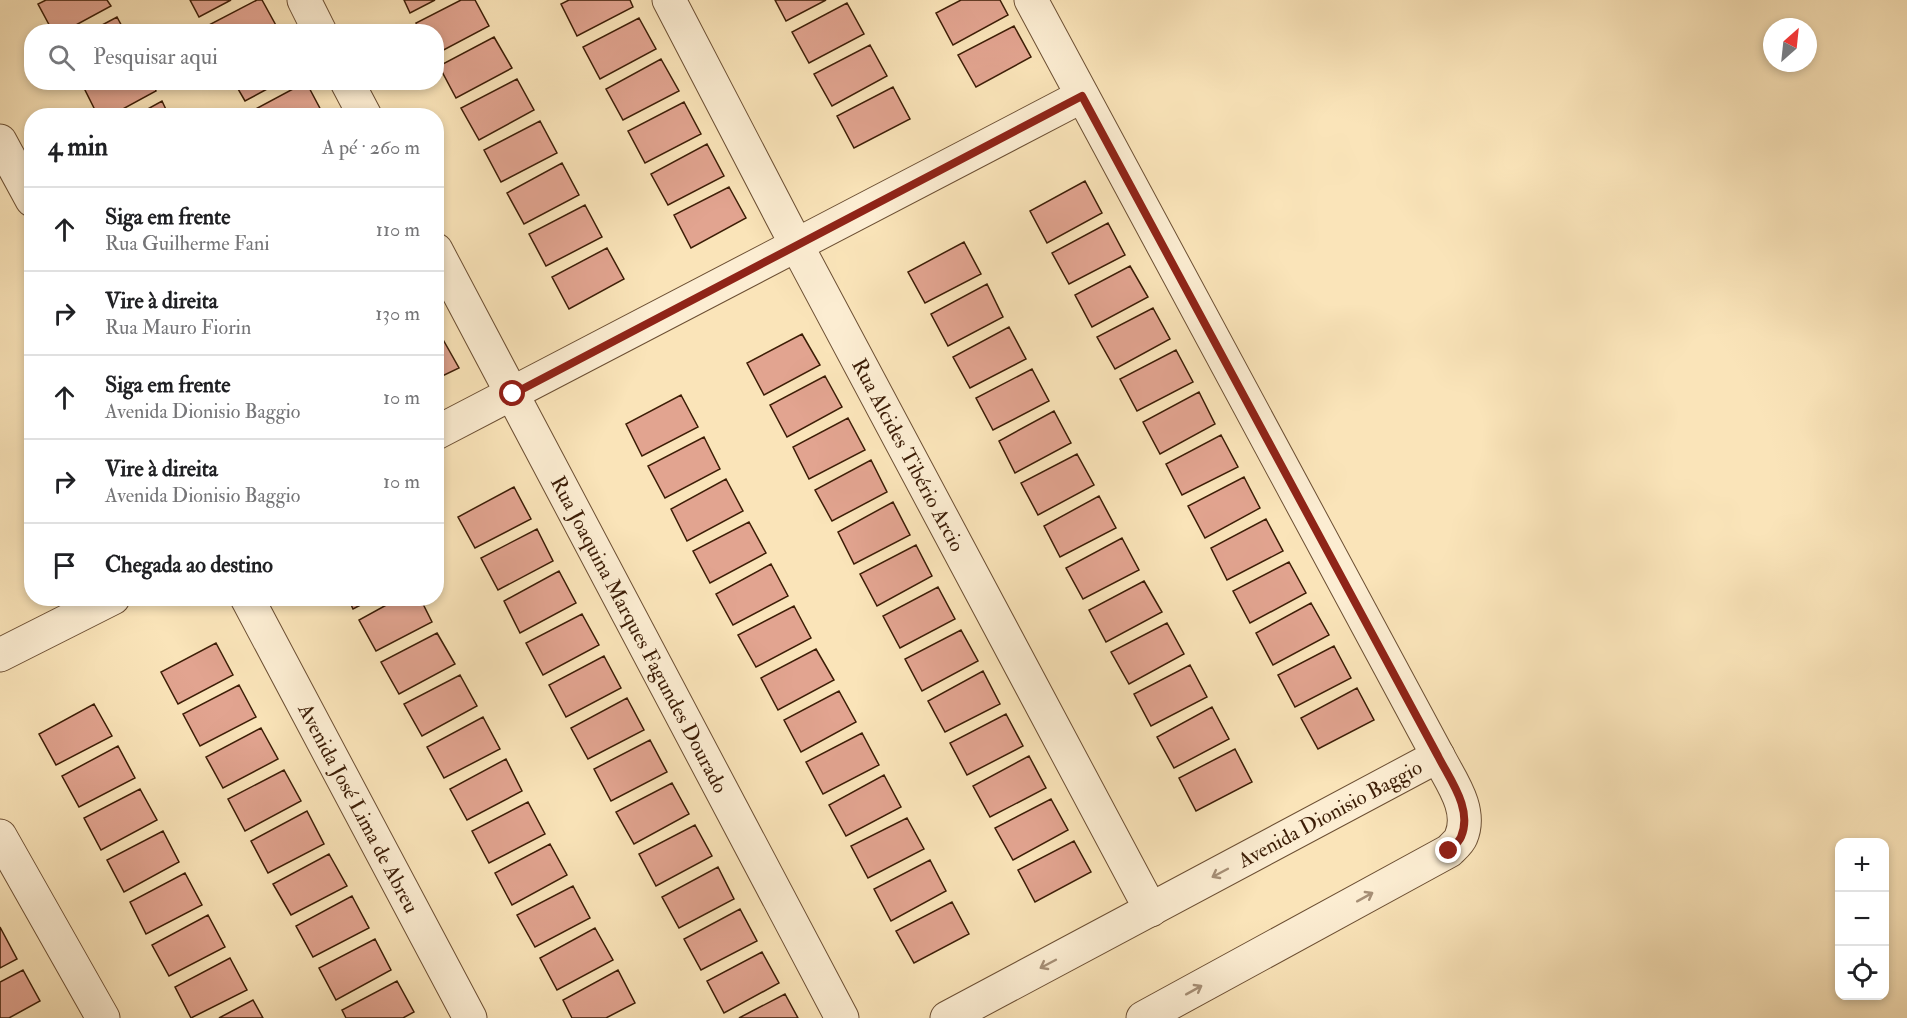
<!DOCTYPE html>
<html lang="pt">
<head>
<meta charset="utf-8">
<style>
  :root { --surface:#fff; --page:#f6f6f6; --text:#202124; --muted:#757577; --line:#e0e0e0 }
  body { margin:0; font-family:"IM FELL Double Pica",serif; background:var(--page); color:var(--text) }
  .controls { position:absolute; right:18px; bottom:18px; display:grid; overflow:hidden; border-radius:12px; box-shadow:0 3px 9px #0003 }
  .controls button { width:54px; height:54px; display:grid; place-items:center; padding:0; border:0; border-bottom:2px solid var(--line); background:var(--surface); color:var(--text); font:30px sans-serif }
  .compass { position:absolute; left:1763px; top:18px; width:54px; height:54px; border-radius:50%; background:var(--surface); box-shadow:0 3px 9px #0003; rotate:27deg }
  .stop { position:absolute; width:18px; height:18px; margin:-14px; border:4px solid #8f2418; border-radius:50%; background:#fff }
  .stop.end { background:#8f2418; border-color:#fff; box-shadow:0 2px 6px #0008 }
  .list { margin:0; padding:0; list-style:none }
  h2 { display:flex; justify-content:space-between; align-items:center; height:78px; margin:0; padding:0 24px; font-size:26px }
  h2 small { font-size:20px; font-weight:400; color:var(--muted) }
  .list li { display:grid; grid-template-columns:39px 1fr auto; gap:18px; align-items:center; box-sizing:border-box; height:84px; padding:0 24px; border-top:2px solid var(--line) }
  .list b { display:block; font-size:22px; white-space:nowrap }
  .list p { margin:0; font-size:20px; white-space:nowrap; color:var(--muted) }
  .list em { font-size:20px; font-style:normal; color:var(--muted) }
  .icon { flex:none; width:33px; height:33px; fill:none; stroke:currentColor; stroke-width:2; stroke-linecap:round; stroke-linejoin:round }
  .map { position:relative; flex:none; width:1907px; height:1018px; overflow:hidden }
  .search { position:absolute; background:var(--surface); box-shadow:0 3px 9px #0003; left:24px; top:24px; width:420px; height:66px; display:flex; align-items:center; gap:15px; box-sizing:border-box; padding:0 21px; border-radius:24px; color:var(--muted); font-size:22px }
  .panel { position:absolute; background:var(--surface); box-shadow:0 3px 9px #0003; left:24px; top:108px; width:420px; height:498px; border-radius:24px }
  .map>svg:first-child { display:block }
</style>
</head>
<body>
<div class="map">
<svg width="1907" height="1018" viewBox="0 0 1907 1018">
  <rect width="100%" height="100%" fill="#fae4b9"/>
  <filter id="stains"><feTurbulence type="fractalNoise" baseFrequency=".00333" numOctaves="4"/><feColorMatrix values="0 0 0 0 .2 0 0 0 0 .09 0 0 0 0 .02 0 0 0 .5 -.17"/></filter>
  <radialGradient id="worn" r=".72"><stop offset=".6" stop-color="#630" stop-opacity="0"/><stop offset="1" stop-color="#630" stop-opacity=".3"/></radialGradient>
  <path fill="#e2a490" stroke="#3c1d06" stroke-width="1.5" d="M46,0H107L111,6L63,32H53L38,4Z
    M190,0H231L199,17Z
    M257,0H262L278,29L274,32H208L205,27Z
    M404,0H435L410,13Z
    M461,0H475L489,26L436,54V32H421L416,23Z
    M569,0H630L633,7L577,36L561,4Z
    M775,0H826L786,21Z
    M961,0H1000L1008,15L953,45L936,13Z
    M847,3L864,34L809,63L792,32Z
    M117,17L125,32H89Z
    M639,18L656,49L600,79L583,47Z
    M1014,26L1031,57L976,87L958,55Z
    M494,37L512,68L456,98L439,66Z
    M870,45L887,76L832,106L814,74Z
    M661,59L679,91L623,120L606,89Z
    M517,79L534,110L479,140L461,108Z
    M95,82H152L156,91L110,116H98L84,88Z
    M234,82H280L245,101Z
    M306,82L323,114L320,116H252L250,112Z
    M893,87L910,119L854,148L837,116Z
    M162,101L169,116H135Z
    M684,102L701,134L645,163L628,131Z
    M540,121L557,153L501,182L484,150Z
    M707,144L724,176L668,205L651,174Z
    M562,163L579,195L524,224L507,193Z
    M1085,181L1102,213L1047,243L1030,211Z
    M729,187L746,218L691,248L674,215Z
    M585,205L602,237L546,266L529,234Z
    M1108,223L1125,255L1069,284L1052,253Z
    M964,242L981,274L925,303L908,272Z
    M607,248L624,279L569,309L552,277Z
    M1130,266L1148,297L1092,327L1075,295Z
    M987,284L1003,317L948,346L931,314Z
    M1153,308L1170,339L1115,369L1097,337Z
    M1009,327L1026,359L970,388L953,357Z
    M802,334L820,365L764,395L747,363Z
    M441,336L459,368L436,379V338Z
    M1176,350L1193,382L1137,411L1120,379Z
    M1032,369L1049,401L993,430L976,398Z
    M825,376L842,407L787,437L770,405Z
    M1199,392L1215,424L1160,454L1143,422Z
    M681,395L698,427L642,456L626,424Z
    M1054,411L1071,443L1015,473L999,441Z
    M848,418L865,450L809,479L793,447Z
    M1221,435L1238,467L1182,495L1166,464Z
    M704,437L720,469L665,498L648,466Z
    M1077,454L1094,485L1038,515L1021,483Z
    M871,460L887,492L832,521L815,490Z
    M1244,477L1260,508L1205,538L1188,506Z
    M726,479L743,511L687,541L671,509Z
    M514,487L531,519L475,548L458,517Z
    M1099,496L1116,528L1060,557L1044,526Z
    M893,502L910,535L854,564L838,532Z
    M1266,519L1283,551L1227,580L1211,548Z
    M749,522L766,553L710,583L693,551Z
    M537,529L553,561L498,590L481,558Z
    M1122,538L1139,570L1083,599L1066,568Z
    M916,545L932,576L877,606L860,574Z
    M1289,562L1306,593L1250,623L1233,591Z
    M771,564L788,596L733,625L716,594Z
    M559,571L576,603L520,633L504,601Z
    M1144,581L1162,612L1106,642L1089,610Z
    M938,587L955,619L900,648L883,616Z
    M348,598H374L353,609Z
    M399,598H420L432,622L376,651L359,620Z
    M1311,603L1329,635L1273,665L1256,633Z
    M794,606L811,638L756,667L738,635Z
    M582,614L599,645L543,675L526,643Z
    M1167,623L1184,654L1129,684L1111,652Z
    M961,630L978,661L922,691L905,659Z
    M437,633L455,664L399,694L381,662Z
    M216,643L233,675L178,704L161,672Z
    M1334,646L1351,678L1295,707L1278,675Z
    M816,649L834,680L778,710L761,678Z
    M604,656L621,688L566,717L549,685Z
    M1190,665L1207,697L1151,726L1134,694Z
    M983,671L1000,704L945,732L928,701Z
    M460,675L477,706L422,736L404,704Z
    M239,685L256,717L200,746L183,714Z
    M1357,688L1374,720L1318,749L1301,718Z
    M839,691L856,722L801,752L784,720Z
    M627,698L644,730L588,759L571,728Z
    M94,704L112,736L56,765L39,734Z
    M1212,707L1229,739L1174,768L1157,737Z
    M1006,714L1023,746L967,775L950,743Z
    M483,717L500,749L444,778L427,747Z
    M261,728L278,759L223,788L206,757Z
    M862,733L879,765L823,794L806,762Z
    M650,740L667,772L611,801L594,769Z
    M118,746L135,778L79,807L62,776Z
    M1235,749L1252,782L1196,811L1179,778Z
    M1029,756L1046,788L990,817L973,786Z
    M506,759L522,791L467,820L450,789Z
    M284,770L301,801L245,831L228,799Z
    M884,775L901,807L846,836L829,805Z
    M672,783L689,814L634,844L616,812Z
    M140,789L157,820L101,850L84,818Z
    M1051,799L1068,830L1013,860L995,828Z
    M528,802L545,834L489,863L472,831Z
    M307,811L324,844L268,873L251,841Z
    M907,818L924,849L868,878L851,846Z
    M695,825L712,856L656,886L639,854Z
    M163,831L179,862L124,892L107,860Z
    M1074,841L1091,872L1035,902L1018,870Z
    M550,844L567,875L512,905L495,873Z
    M329,854L347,886L291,915L273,884Z
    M930,860L946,891L891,921L874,889Z
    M718,867L734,899L679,928L662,897Z
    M185,873L202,905L146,934L130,902Z
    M573,886L590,918L535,947L517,915Z
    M352,896L369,928L313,957L296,926Z
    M952,902L969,934L914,963L896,931Z
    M740,909L757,941L701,970L684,939Z
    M208,915L225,947L169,976L152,945Z
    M0,927L17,959L0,968Z
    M595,928L613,960L557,990L540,958Z
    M375,939L391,970L336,1000L319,968Z
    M762,952L779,983L724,1013L707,981Z
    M230,958L247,990L191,1018L175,987Z
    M23,970L40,1001L9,1018H0V982Z
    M618,970L635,1003L606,1018H572L563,1000Z
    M397,981L414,1012L403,1018H346L342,1010Z
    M785,994L798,1018H739Z
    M253,1000L263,1018H219Z"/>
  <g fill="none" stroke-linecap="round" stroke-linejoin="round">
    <defs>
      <g id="street">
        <path d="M304,0L320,32"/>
        <path id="s1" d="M669,0L797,246L1151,910"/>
        <path d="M1031,0L1438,756C1450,780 1473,809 1461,837C1459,842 1453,847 1449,851L1143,1018"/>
        <path d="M347,82L365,116"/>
        <path d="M0,141L32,200"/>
        <path id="s2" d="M436,250L842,1018"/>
        <path d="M436,433L1082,96"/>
        <path id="s3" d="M247,598L470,1018"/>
        <path d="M0,655L113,598"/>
        <path d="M0,836L103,1018"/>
        <path id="s4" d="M947,1018L1438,756"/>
      </g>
    </defs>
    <use href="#street" stroke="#6c4f33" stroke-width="35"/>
    <use href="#street" stroke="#fcedd2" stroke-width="33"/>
  </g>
  <defs><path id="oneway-shaft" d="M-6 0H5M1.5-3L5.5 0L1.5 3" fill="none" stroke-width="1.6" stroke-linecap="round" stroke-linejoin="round" transform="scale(1.5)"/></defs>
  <g stroke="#a68f76">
    <use href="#oneway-shaft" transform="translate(1220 873) rotate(152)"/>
    <use href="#oneway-shaft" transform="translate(1365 897) rotate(-29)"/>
    <use href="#oneway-shaft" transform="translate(1048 964) rotate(152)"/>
    <use href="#oneway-shaft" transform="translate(1194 990) rotate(-29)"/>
  </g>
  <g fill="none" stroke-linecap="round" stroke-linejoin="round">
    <path stroke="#8f2418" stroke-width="8" d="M513,394L1082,96L1438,756C1450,780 1473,809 1461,837C1459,842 1453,847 1449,851"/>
  </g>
  <g text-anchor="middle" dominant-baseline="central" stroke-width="4.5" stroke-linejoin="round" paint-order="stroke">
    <g font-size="21" fill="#3c1d06" stroke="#fcedd2">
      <text stroke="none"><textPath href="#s1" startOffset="514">Rua Alcides Tibério Arcio</textPath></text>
      <text stroke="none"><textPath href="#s2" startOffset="435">Rua Joaquina Marques Fagundes Dourado</textPath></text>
      <text stroke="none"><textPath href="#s3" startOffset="238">Avenida José Lima de Abreu</textPath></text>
      <text stroke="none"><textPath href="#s4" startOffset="434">Avenida Dionisio Baggio</textPath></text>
    </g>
  </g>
  <rect width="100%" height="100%" filter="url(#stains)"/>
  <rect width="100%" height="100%" fill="url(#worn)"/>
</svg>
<div class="controls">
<button>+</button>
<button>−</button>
<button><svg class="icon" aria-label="locate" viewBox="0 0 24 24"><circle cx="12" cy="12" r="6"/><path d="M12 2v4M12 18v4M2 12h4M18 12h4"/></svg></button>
</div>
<svg class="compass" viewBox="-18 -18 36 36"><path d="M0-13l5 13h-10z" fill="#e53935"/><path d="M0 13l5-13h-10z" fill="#757577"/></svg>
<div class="stop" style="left:513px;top:394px"></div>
<div class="stop end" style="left:1449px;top:851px"></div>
<div class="search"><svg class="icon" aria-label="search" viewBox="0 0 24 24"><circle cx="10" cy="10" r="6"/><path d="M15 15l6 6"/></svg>Pesquisar aqui</div>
<section class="panel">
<h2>4 min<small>A pé · 260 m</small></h2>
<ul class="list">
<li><svg class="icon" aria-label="ahead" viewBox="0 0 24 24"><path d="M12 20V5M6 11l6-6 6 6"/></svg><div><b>Siga em frente</b><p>Rua Guilherme Fani</p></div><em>110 m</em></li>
<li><svg class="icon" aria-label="right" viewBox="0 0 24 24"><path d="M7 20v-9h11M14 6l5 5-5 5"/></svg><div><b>Vire à direita</b><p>Rua Mauro Fiorin</p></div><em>130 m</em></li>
<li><svg class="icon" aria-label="ahead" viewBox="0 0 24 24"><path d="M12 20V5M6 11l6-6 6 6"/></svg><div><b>Siga em frente</b><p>Avenida Dionisio Baggio</p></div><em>10 m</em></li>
<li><svg class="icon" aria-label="right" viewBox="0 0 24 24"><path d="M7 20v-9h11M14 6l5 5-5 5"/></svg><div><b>Vire à direita</b><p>Avenida Dionisio Baggio</p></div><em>10 m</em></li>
<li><svg class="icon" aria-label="arrive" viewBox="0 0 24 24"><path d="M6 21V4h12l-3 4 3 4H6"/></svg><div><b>Chegada ao destino</b></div></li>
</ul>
</section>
</div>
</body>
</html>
